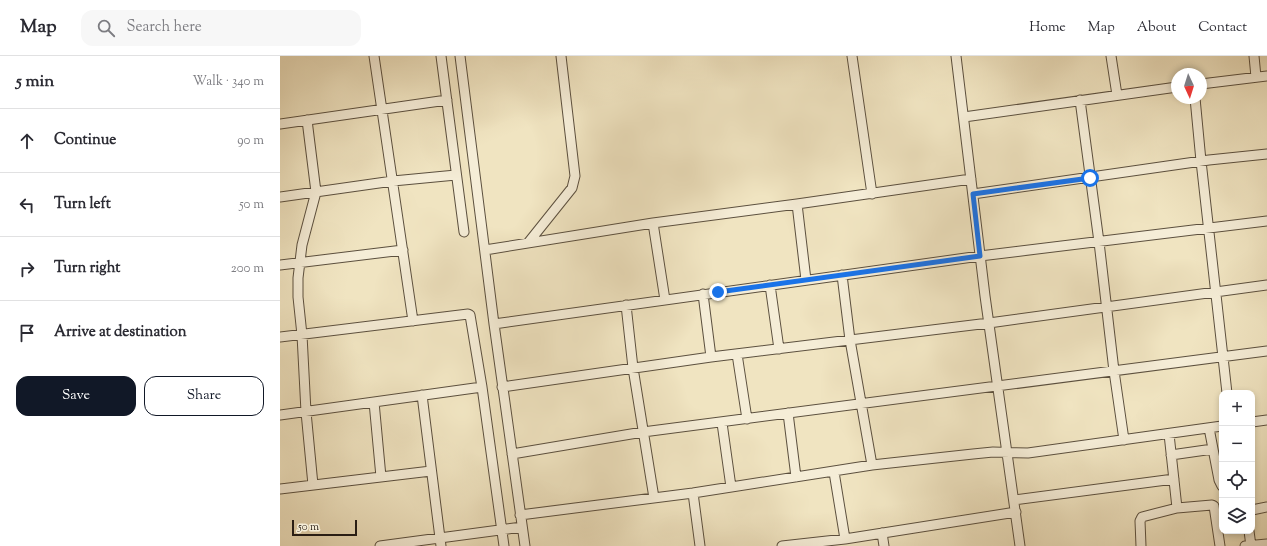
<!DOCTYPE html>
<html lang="en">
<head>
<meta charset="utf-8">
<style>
  :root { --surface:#fff; --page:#f7f7f7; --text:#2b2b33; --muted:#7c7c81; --line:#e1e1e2; --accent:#111827 }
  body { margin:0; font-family:"Sorts Mill Goudy",serif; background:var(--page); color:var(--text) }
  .controls { position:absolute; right:12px; bottom:12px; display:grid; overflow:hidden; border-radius:8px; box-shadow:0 2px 6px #0003 }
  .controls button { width:36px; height:36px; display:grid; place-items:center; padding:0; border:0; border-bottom:1px solid var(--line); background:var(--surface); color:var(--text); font:20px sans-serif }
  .compass { position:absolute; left:891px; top:12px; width:36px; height:36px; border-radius:50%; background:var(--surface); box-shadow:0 2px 6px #0003; rotate:176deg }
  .scale { position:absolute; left:12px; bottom:10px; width:65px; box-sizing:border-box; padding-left:4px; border:2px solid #2a1e14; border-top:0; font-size:11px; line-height:14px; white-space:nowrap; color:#2a1e14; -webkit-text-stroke:3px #f5edd7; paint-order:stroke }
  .stop { position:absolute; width:12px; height:12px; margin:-9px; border:3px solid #1a73e8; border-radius:50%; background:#fff }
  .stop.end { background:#1a73e8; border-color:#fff; box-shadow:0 1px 4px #0008 }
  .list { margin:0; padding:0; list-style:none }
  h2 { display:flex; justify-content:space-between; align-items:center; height:52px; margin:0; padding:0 16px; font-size:17px }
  h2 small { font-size:13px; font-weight:400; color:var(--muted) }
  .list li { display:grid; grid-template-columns:26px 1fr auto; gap:12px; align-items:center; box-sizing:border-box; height:64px; padding:0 16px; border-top:1px solid var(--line) }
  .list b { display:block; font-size:15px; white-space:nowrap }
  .list em { font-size:13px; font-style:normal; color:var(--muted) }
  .actions { display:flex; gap:8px; padding:12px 16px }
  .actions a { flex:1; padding:9px 0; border:1px solid var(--accent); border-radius:12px; text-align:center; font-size:14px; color:var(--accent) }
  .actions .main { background:var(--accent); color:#fff }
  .icon { flex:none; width:22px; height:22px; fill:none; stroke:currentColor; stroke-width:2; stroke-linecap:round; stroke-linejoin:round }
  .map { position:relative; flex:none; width:987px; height:490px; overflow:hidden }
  header { display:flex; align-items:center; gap:24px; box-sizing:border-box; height:56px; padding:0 20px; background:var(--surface); border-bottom:1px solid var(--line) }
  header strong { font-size:19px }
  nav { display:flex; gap:22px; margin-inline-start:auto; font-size:14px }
  .search { width:280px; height:36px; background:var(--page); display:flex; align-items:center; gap:10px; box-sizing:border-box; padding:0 14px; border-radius:12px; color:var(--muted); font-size:15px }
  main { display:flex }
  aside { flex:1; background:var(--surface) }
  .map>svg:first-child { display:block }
</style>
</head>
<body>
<header>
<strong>Map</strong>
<div class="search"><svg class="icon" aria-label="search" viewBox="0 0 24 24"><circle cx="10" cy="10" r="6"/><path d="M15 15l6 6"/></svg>Search here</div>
<nav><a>Home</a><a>Map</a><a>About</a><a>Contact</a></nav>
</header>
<main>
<aside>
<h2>5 min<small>Walk · 340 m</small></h2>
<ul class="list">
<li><svg class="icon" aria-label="ahead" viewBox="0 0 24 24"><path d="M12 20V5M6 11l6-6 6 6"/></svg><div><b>Continue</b></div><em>90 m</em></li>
<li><svg class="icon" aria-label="left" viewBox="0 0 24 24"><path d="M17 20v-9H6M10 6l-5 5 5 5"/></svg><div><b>Turn left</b></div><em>50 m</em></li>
<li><svg class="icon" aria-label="right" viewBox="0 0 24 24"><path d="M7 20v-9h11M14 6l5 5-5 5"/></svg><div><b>Turn right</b></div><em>200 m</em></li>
<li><svg class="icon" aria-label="arrive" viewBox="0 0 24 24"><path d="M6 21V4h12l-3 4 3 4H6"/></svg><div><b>Arrive at destination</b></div></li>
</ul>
<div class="actions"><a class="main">Save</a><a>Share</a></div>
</aside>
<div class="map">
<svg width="987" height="490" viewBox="0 0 987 490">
  <rect width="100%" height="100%" fill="#f0e4c1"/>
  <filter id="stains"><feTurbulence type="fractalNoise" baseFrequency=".005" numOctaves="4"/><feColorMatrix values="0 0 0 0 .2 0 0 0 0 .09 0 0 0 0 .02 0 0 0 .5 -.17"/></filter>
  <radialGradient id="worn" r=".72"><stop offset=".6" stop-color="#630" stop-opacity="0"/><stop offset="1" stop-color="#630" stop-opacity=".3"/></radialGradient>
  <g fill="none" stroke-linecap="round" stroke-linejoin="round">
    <defs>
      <path id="minor" d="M94,0L133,265
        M161,0L184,176
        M180,0L214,268L245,490
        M572,0L592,138
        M676,0L705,240L740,490
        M831,0L837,39
        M974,0L976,21
        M921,28L987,20
        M915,42L921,105L947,337
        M800,44L819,186L834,315L844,384
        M684,61L897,31
        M27,64L36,136L22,189L18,222V241L22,279L26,356L33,429
        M0,68L167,44
        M693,138L929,104L987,98
        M0,141L113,125L176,119
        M517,148L526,224
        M373,167L385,244
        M248,187L292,132L295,120L281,0
        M205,194L373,167L517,148L691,123
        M0,209L123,194
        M562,219L570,284L592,409
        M490,229L499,293
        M423,238L431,301
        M346,249L353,312L374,442
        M214,268L700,200L987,165
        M0,281L188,258L190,259L202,331L224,490
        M457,298L467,363
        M222,331L431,301L709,267L987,229
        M142,339L161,490
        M94,346L101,421
        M508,357L516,421
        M0,359L202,331
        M972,366L987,364
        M442,367L451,431
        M929,372L939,424L942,430
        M889,378L897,452
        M232,398L363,376L987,295
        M891,399L933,393
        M554,416L565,483
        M0,433L151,415
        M413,437L420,490
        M734,444L894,423
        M972,454L987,451
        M240,459L413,437L592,409L693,398L713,396L748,397L942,370
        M969,475L971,490
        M602,477L604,490
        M100,490L242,471
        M502,490L565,483L736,456
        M861,490L860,465L862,461L897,452L932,449L934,450L940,490
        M965,490L987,488"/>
    </defs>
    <use href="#minor" stroke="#5c503f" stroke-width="11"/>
    <use href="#minor" stroke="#f5edd7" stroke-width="9"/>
  </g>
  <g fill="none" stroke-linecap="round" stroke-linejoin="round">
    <path stroke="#1a73e8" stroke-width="5" d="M438,236L700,200L693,138L810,122"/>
  </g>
  <rect width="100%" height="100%" filter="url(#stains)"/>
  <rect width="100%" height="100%" fill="url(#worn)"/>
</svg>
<div class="controls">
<button>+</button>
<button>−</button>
<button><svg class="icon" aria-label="locate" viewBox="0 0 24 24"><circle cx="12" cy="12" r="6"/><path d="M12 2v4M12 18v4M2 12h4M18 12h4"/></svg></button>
<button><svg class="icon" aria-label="layers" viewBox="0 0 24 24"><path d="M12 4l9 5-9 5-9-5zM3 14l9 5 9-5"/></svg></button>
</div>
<svg class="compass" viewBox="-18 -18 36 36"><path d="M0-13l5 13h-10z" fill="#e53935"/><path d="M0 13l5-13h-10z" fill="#7c7c81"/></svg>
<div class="scale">50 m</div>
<div class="stop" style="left:810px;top:122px"></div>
<div class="stop end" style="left:438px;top:236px"></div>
</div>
</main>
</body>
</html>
